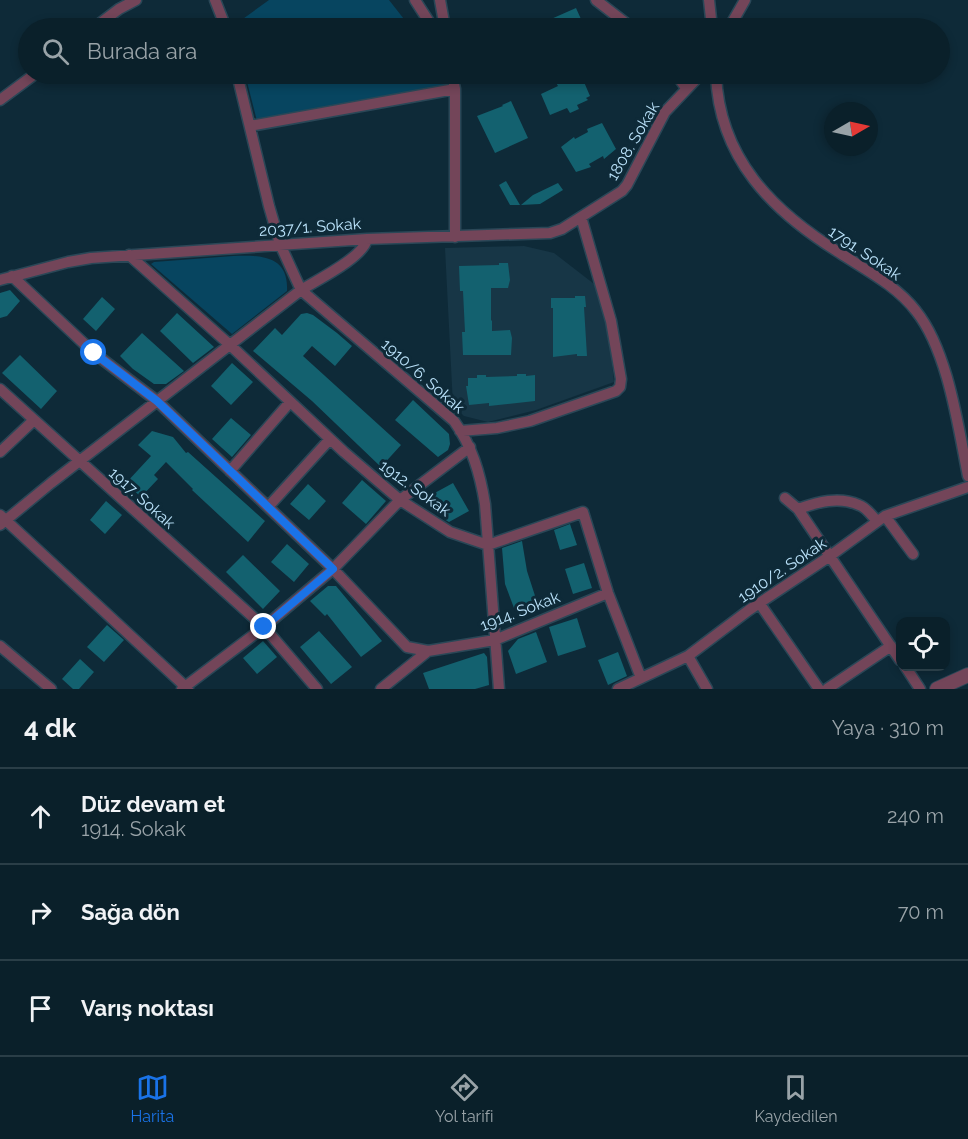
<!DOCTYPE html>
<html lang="tr">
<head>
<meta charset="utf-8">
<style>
  :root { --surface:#0a202a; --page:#182d36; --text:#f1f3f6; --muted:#99a3a8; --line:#2a3e47; --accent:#1a73e8 }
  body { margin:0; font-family:Raleway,sans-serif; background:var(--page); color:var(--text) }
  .controls { position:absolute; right:18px; bottom:18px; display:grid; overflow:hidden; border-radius:12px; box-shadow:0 3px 9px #0003 }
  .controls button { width:54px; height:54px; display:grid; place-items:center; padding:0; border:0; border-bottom:2px solid var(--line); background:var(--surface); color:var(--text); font:30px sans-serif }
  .compass { position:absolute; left:824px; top:102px; width:54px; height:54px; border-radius:50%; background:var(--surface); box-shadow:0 3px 9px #0003; rotate:81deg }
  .stop { position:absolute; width:18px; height:18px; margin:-14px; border:4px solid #1a73e8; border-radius:50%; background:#fff }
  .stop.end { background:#1a73e8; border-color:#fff; box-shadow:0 2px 6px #0008 }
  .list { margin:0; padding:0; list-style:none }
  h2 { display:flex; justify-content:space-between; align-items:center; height:78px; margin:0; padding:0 24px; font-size:26px }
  h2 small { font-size:20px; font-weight:400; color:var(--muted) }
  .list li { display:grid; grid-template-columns:39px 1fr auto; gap:18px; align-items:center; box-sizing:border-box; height:96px; padding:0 24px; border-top:2px solid var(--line) }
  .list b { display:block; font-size:22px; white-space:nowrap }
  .list p { margin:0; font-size:20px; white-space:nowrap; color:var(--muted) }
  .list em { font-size:20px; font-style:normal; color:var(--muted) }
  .icon { flex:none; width:33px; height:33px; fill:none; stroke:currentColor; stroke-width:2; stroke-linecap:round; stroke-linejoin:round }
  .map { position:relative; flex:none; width:968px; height:689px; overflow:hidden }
  .search { position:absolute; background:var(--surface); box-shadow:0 3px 9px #0003; left:18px; right:18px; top:18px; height:66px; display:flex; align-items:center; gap:15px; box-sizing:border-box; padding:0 21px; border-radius:33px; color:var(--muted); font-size:22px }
  .sheet { height:366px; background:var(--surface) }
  nav { display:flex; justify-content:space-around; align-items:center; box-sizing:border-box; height:84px; border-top:2px solid var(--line); background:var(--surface); font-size:16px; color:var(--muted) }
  nav a { display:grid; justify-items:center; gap:3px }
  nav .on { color:var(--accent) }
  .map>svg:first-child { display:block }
</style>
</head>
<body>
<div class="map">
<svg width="968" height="689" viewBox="0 0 968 689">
  <rect width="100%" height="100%" fill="#0e2a38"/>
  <path fill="#173646" d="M524,246L554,253L598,287L607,318L614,382L536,410L488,422L464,416L453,405L445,248Z"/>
  <path fill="#074560" d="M269,0H389L411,28H234L233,26Z
    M245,74H446V82L443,88L257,121Z
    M233,256C260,255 289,255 287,291L232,334L151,264L154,262Z"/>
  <path fill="#13616f" d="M576,8L585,28H545L542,23Z
    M581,75L590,96L586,98L588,100L577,105L579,109L570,113L567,108L550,115L541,94L558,86L555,81L565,77L567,80H571Z
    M511,101L528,138L495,153L477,116L503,106L502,105Z
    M602,123L616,149L604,159L603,156L589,164L591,167L576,172L561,147L574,137L575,139L588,132L587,129Z
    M506,181L520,205H510L499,185Z
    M558,183L563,190L540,204L521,205L533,195Z
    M499,263H508L510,280L508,288H491V321L492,320V331L510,330L512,338L511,355H463L462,332H465L463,291H460L459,266L499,265Z
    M10,290L20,301L7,316L0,318V293Z
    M575,296H585L586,307H584L587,356H577V354L553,357V308H551V298H575Z
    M102,297L115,309L96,331L83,319Z
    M177,313L214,347L193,363L160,331Z
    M307,313L313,315L337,333L352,346L335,366L312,346L303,356L401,445L381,467L312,401L253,351L275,328L282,335L301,314Z
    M142,333L184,371L166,384H154L133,369L120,356Z
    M20,355L57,391L41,409L2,373Z
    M232,363L253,382L231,405L211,386Z
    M517,374H526V376L535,375V401L489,406V403L469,405L466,386H468V378H477V375H486V377L517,376Z
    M413,400L449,434L450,444L448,450L438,457L395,420Z
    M231,418L251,435L232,457L212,439Z
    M152,431L173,437L186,453L188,452L265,521L248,542L192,490L193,489L166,462L154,475L158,479L141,497L126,483L151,456L138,445Z
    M362,480L386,501L366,524L342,503Z
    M453,483L469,511L449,522L444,519L431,495Z
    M308,484L326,501L309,520L290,504Z
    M106,501L122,515L105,534L90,520Z
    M570,524L577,545L560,550L554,530Z
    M522,541L527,571L538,605L520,609L514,608L505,584L502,548Z
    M287,544L309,564L294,582L271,562Z
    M243,555L280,591L263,609L226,572Z
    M584,563L592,588L573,594L565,569Z
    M328,586H336L382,641L361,657L327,614L325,616L310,601Z
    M577,618L586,647L558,656L549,627Z
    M107,625L124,640L104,662L87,647Z
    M319,631L352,667L331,684L300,647Z
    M536,632L547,662L516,674L508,651L518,639Z
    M263,641L277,657L257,674L243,658Z
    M618,652L627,676L608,685L598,660Z
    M484,653L487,657L489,685L475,689H429L423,673Z
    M80,659L94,672L79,689H73L62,679Z"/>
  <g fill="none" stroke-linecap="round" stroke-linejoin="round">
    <defs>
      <path id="minor" d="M215,0L226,28
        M415,0L433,28
        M440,0L445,28
        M596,0L632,28
        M709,0L712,28
        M94,28L119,9L136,0
        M729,28L745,0
        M452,74L455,89V237
        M676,74L686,88
        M716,74C719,158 772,211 840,253C866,270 897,286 916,311C948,351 958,426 968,476
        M0,100L35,74
        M250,126L455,89
        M367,239C364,257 317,280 301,290L454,421C472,446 480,473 485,504L499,689
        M129,255L230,345L344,452L400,500L450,532L488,545L583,512L608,593L641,678
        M12,276L94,353L157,401L333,569L407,647L428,651L495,640L608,593
        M0,280L68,262L91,258L367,239L550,233L562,229L622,191L627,185L665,112L701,74
        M0,389L264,627L317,689
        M460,431L497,428L530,421L616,391L620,387L621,379L611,321L581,217
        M0,452L34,420
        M230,471L290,402
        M785,498L798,509L900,660
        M268,507L330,439
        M798,509C818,502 839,496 859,505C866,507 872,516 877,521
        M0,515L188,689
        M885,516L913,554
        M0,525L51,483L301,290L280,244L269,206L237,74
        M760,604L819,689
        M0,646L51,689
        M688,656L707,689
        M905,666L920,689
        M182,689L264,627L333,569L400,500L470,447
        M381,689L428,651
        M618,689L688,656L749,610L830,556L885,516L968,487
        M827,689L891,646"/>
      <path id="tertiary" d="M937,689L968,675"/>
    </defs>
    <use href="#minor" stroke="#2a4757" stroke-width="13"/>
    <use href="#tertiary" stroke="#2a4757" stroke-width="16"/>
    <use href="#minor" stroke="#734559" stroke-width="10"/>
    <use href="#tertiary" stroke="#734559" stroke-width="14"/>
  </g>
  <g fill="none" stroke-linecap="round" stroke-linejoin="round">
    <path stroke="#1a73e8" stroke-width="8" d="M94,353L157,401L333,569L264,627"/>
  </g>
  <g text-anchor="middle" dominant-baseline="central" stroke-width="6" stroke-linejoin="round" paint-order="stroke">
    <g font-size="16" fill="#bae2fa" stroke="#0e2a38">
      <text transform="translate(633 141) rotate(-60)">1808. Sokak</text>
      <text transform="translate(310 227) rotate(-4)">2037/1. Sokak</text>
      <text transform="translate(865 253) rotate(34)">1791. Sokak</text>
      <text transform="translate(423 376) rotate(41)">1910/6. Sokak</text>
      <text transform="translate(415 488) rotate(36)">1912. Sokak</text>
      <text transform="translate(142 498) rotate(42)">1917. Sokak</text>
      <text transform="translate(782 570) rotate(-34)">1910/2. Sokak</text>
      <text transform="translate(520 611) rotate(-21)">1914. Sokak</text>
    </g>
  </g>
</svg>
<div class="controls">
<button><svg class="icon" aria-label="locate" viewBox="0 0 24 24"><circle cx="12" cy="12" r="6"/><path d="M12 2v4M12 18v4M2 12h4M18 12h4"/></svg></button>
</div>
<svg class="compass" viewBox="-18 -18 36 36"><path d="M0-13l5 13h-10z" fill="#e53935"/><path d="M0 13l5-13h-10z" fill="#99a3a8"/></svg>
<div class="stop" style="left:94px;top:353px"></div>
<div class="stop end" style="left:264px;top:627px"></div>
<div class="search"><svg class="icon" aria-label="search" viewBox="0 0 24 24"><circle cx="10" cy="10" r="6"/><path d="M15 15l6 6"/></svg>Burada ara</div>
</div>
<section class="sheet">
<h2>4 dk<small>Yaya · 310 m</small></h2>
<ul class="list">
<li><svg class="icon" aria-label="ahead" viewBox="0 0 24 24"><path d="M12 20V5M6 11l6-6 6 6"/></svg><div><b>Düz devam et</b><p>1914. Sokak</p></div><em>240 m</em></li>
<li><svg class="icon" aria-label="right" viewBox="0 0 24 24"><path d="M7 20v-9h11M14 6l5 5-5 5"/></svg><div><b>Sağa dön</b></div><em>70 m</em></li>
<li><svg class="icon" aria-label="arrive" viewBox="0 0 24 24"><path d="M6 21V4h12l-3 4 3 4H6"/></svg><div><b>Varış noktası</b></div></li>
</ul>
</section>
<nav>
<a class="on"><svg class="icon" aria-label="map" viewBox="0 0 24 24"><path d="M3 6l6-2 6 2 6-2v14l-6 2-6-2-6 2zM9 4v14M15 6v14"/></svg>Harita</a>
<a><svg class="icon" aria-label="directions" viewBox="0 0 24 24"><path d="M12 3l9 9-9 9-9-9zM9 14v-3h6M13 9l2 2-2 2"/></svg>Yol tarifi</a>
<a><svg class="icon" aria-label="saved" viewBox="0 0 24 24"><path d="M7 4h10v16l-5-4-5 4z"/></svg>Kaydedilen</a>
</nav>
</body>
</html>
